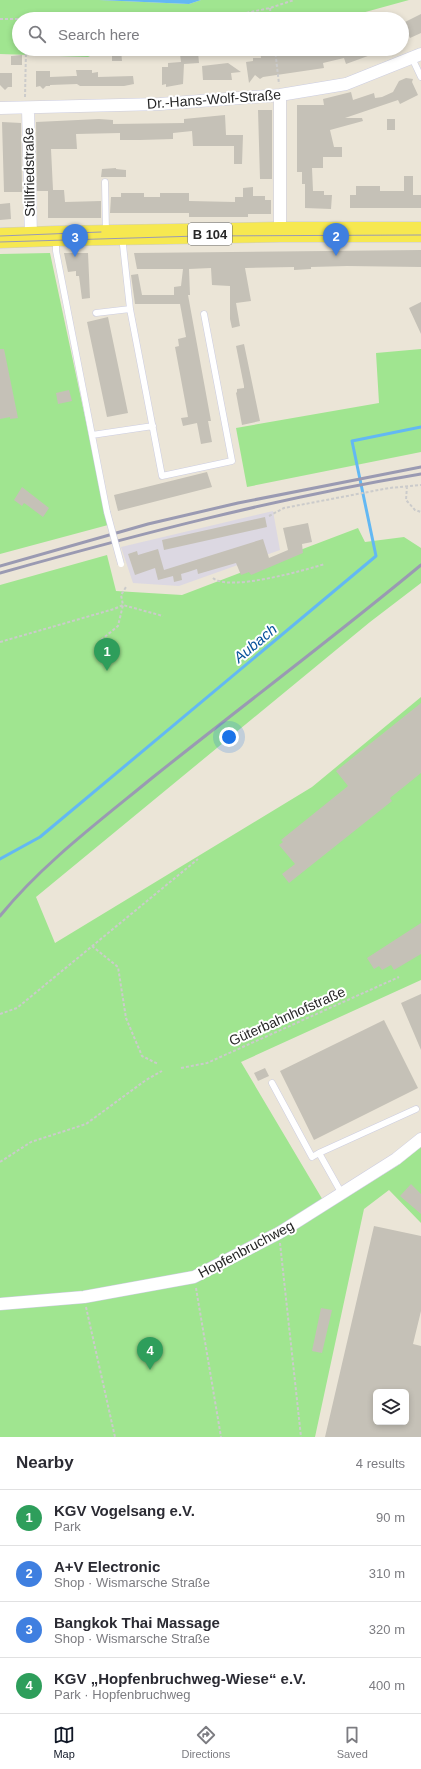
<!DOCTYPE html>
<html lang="en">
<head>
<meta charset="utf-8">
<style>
  :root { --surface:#fff; --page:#f2f2f3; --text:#2b2b33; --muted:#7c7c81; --line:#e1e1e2; --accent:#111827 }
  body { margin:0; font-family:Arial,sans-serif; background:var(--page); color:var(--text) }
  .controls { position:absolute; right:12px; bottom:12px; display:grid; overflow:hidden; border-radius:6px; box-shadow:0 2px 6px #0003 }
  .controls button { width:36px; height:36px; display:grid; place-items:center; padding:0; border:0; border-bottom:1px solid var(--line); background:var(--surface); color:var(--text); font:20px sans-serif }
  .you { position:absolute; left:229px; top:737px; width:14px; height:14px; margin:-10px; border:3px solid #fff; border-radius:50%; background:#1a73e8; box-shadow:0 0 0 6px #1a73e833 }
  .badge { display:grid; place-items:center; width:26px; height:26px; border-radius:50%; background:var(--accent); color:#fff; font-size:13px; font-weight:700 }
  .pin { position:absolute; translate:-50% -33px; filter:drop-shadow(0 1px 2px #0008) }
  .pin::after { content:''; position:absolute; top:21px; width:14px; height:12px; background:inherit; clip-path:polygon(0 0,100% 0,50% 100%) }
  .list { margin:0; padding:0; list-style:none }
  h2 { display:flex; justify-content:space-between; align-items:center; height:52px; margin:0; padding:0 16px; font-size:17px }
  h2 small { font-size:13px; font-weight:400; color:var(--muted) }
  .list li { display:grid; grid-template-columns:26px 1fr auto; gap:12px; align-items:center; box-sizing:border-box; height:56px; padding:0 16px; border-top:1px solid var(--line) }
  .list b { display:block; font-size:15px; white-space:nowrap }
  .list p { margin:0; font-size:13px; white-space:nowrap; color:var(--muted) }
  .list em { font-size:13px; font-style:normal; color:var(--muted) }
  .icon { flex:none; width:22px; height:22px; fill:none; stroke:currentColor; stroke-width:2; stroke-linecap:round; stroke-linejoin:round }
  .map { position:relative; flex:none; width:421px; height:1437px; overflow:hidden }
  .search { position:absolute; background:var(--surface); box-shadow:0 2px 6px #0003; left:12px; right:12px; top:12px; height:44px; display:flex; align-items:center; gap:10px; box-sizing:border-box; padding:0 14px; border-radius:22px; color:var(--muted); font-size:15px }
  .sheet { height:276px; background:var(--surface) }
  nav { display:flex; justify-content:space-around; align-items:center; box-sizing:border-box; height:56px; border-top:1px solid var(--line); background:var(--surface); font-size:11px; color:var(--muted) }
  nav a { display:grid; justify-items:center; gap:2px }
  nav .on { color:var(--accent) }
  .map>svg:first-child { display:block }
</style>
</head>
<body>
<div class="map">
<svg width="421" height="1437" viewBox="0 0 421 1437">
  <rect width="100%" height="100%" fill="#ebe5d7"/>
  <path fill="#dcd8e2" d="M273,511L280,550L179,586L133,583L121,547Z"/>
  <path fill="#a0e590" d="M0,0H99L189,4L201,0H409L340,19H19V49H209L192,51L103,50L88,57L0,54Z
    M50,253L108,525L0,554V254Z
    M421,349V452L247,487L236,428L379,403L376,353Z
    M358,528L365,542L404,537L421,548V583L370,622L36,897L55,943L312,787L421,697V980L241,1062L324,1202L187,1274L82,1294L0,1299V585L107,555L116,591L182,595Z
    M421,1147V1223L389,1190L364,1209L315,1437H0V1304L194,1277L320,1214L400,1164Z"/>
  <path fill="#63b8f3" d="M99,0H201L189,4Z"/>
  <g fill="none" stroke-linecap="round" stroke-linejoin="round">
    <path stroke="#63b8f3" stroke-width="3" d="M0,859L40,837L376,556L352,441L421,427"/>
  </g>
  <path fill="#c5c1b7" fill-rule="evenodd" d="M421,14V33L410,38L403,23Z
    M260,49H270V56L314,49H320L322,53L342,49H387L346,64L344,58L323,63L324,68L263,77L260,79L255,75L249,83L246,62L253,61V58H261Z
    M112,50H121L122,61H112Z
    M198,52L199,63L184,64L183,84L166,87V84L162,85V67H168V63L181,62L180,54Z
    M22,55V65H11V56Z
    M228,63L241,72L231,73L232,80H203L202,66Z
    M76,70H92V73L98,72V77L133,76L134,84L124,86H80L77,84L50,85V86H46L43,89L40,86L36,87V71H50V77L74,76H77Z
    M0,73H12V87H8L5,90L0,85Z
    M406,78L413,79L412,82L418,95L400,104L398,100L345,118H362L363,121L330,130L334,147H342V157H323V168H312L313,191H324V195H332L331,209L305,208V184H302V172H297V105H324L323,99L351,92L353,100L374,93L375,98L382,97L393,92L399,81Z
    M258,110H272V179H260Z
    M225,115L226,135H243L242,164H234V146H193L192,131L173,133V139L140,140H120V133L76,134L77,149H51L53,190H64L65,202L101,201V218H48V191H37L36,122L99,119L113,120V124L184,123V119Z
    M387,119H395V130H387Z
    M2,122L21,123L22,192H4Z
    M116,168V169L126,170V177H101L102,169Z
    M404,176H413V195H421V208H350V195H356V186H380V191H404Z
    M253,187V196H265V200H271V214H248V217H189V213H110L111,197H121V193H144V197H160V193H189V201L235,202V197H243V188Z
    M10,203L11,219L0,220V204Z
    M421,250V267L347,266L311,267V269L294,270V267L245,268L251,301L236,303L240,326L232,328L230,319V286L212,285L211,268L189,269L190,295H188L211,421H208L212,442L201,444L197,423L183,426L181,418L188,417L175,347L179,346L178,339L186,337L180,304H135L131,275L138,274L142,295H174V287L181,286L183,269H137L134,253Z
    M64,253H88L90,298L82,299L79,276H76V271L68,272Z
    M421,302V334L409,308Z
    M108,317L128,413L107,417L87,322Z
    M244,344L260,421L242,425L236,393L237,392V389L244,388V386L236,346Z
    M0,349H4L18,418L10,419V417L0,419Z
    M69,390L72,401L58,404L56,393Z
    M207,472L212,487L118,511L114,495Z
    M22,487L49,508L43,517L27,505L24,503L22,506L14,500Z
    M265,517L267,527L164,550L162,540Z
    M308,523L312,542L302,544L303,553L251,575L249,572L241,575L236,563L198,574L197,569L188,572L181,574L182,580L174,582L173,576L158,580L155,568L135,575L128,554L137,551L138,555L158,549L164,570L263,539L269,558L288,550L283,528Z
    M421,703V773L390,798L392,801L289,883L282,874L295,864L279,845L283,842L281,840L348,786L336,771Z
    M421,923V954L394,970L391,965L382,970L379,966L374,969L367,958Z
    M421,994V1050L401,1003Z
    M384,1020L418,1088L314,1140L280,1071Z
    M265,1068L269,1076L258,1081L254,1073Z
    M411,1184L421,1194V1214L400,1196Z
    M374,1226L421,1236V1311L413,1344L421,1346V1437H325ZM376,1392H406V1422H376Z
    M321,1308L332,1310L322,1353L312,1351Z"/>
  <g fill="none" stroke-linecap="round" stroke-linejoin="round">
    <defs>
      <path id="lane" d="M412,58L421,77
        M105,182L106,233
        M122,236L130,309L162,476L232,461L204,314
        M56,239V251L107,512
        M96,313L130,309
        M92,435L153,426
        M272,1083L312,1157L319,1153L342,1194
        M319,1153L416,1109"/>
      <path id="street" d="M280,95V232
        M0,108L160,104L280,95L346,84L421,54
        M28,108L31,236
        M0,1304L84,1297L194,1277L279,1233L396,1159L421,1139"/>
      <path id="primary" d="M0,238L56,236L280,232H421"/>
    </defs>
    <use href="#lane" stroke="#cccde1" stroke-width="7"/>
    <use href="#street" stroke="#cccde1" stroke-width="13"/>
    <use href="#primary" stroke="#cbcbcb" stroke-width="21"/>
    <path stroke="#cbcbcb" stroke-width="2" stroke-dasharray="3 2" stroke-linecap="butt" d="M270,8L271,19
      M0,19H38
      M217,19L270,8L294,0
      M275,49L279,84
      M25,97L26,49
      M407,486L406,500L415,510L421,512
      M269,516L284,508L389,488L421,485
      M213,578C229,592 305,570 325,564
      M101,640L118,626L123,605L163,616
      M0,642L114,609L123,605L121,595L126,587
      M92,946L118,967L126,1018L142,1056L158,1064
      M0,1014L17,1008L198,859
      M181,1068L207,1063L399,977
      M0,1162L31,1142L86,1124L146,1080L162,1071
      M280,1243L301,1437
      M196,1288L221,1437
      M86,1307L115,1437"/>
    <use href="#lane" stroke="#fff" stroke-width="6"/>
    <use href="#street" stroke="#fff" stroke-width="12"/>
    <use href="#primary" stroke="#f6e850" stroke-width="20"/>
    <path stroke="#9a9ab2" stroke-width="1" d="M0,236L101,232
      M0,242L198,236L421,235"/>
    <path stroke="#9a9ab2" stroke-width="3" d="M0,566L148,524L238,503L421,467
      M0,573C139,534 278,498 421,474
      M0,916C42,864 101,820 152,778C242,706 333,638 421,565"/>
    <defs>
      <path id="lane-bridge" d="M107,512L121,564"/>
    </defs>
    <use href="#lane-bridge" stroke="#cccde1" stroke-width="7" stroke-linecap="butt"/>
    <use href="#lane-bridge" stroke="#fff" stroke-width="6"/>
  </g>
  <g text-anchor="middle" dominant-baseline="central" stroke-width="4" stroke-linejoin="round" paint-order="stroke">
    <rect fill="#fff" stroke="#686868" stroke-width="1" x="188" y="223" width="44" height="22" rx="3"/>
    <g font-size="13" font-weight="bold" fill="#272727">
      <text x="210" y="234">B 104</text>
    </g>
    <g font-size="14" fill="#272727" stroke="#fff">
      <text transform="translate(214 99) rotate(-4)">Dr.-Hans-Wolf-Straße</text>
      <text transform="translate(29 172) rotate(-91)">Stillfriedstraße</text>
      <text transform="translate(287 1016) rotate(-24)">Güterbahnhofstraße</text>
      <text transform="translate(246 1249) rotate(-28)">Hopfenbruchweg</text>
    </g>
    <g font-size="15" font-style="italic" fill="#07529a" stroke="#fff">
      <text transform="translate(255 643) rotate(-40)">Aubach</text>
    </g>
  </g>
</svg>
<div class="controls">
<button><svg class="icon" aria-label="layers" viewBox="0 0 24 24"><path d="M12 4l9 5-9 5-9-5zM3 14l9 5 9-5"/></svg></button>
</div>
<div class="you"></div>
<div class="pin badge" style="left:107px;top:671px;background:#2e9e5b">1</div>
<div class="pin badge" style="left:336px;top:256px;background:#3f7fe0">2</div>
<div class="pin badge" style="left:75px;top:257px;background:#3f7fe0">3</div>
<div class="pin badge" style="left:150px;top:1370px;background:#2e9e5b">4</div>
<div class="search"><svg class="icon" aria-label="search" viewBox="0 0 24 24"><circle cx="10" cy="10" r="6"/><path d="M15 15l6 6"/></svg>Search here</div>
</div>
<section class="sheet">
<h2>Nearby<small>4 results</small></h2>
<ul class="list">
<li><span class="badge" style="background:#2e9e5b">1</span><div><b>KGV Vogelsang e.V.</b><p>Park</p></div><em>90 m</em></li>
<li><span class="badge" style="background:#3f7fe0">2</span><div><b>A+V Electronic</b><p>Shop · Wismarsche Straße</p></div><em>310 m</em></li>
<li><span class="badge" style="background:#3f7fe0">3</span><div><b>Bangkok Thai Massage</b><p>Shop · Wismarsche Straße</p></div><em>320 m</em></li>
<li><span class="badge" style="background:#2e9e5b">4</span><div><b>KGV „Hopfenbruchweg-Wiese“ e.V.</b><p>Park · Hopfenbruchweg</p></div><em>400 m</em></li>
</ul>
</section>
<nav>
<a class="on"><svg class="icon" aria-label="map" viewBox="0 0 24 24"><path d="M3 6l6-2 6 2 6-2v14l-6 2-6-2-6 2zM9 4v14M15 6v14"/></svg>Map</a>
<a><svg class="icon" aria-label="directions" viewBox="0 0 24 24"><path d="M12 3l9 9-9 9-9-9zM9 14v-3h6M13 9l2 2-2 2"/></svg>Directions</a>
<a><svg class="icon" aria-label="saved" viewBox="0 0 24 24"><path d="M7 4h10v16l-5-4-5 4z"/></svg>Saved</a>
</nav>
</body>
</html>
